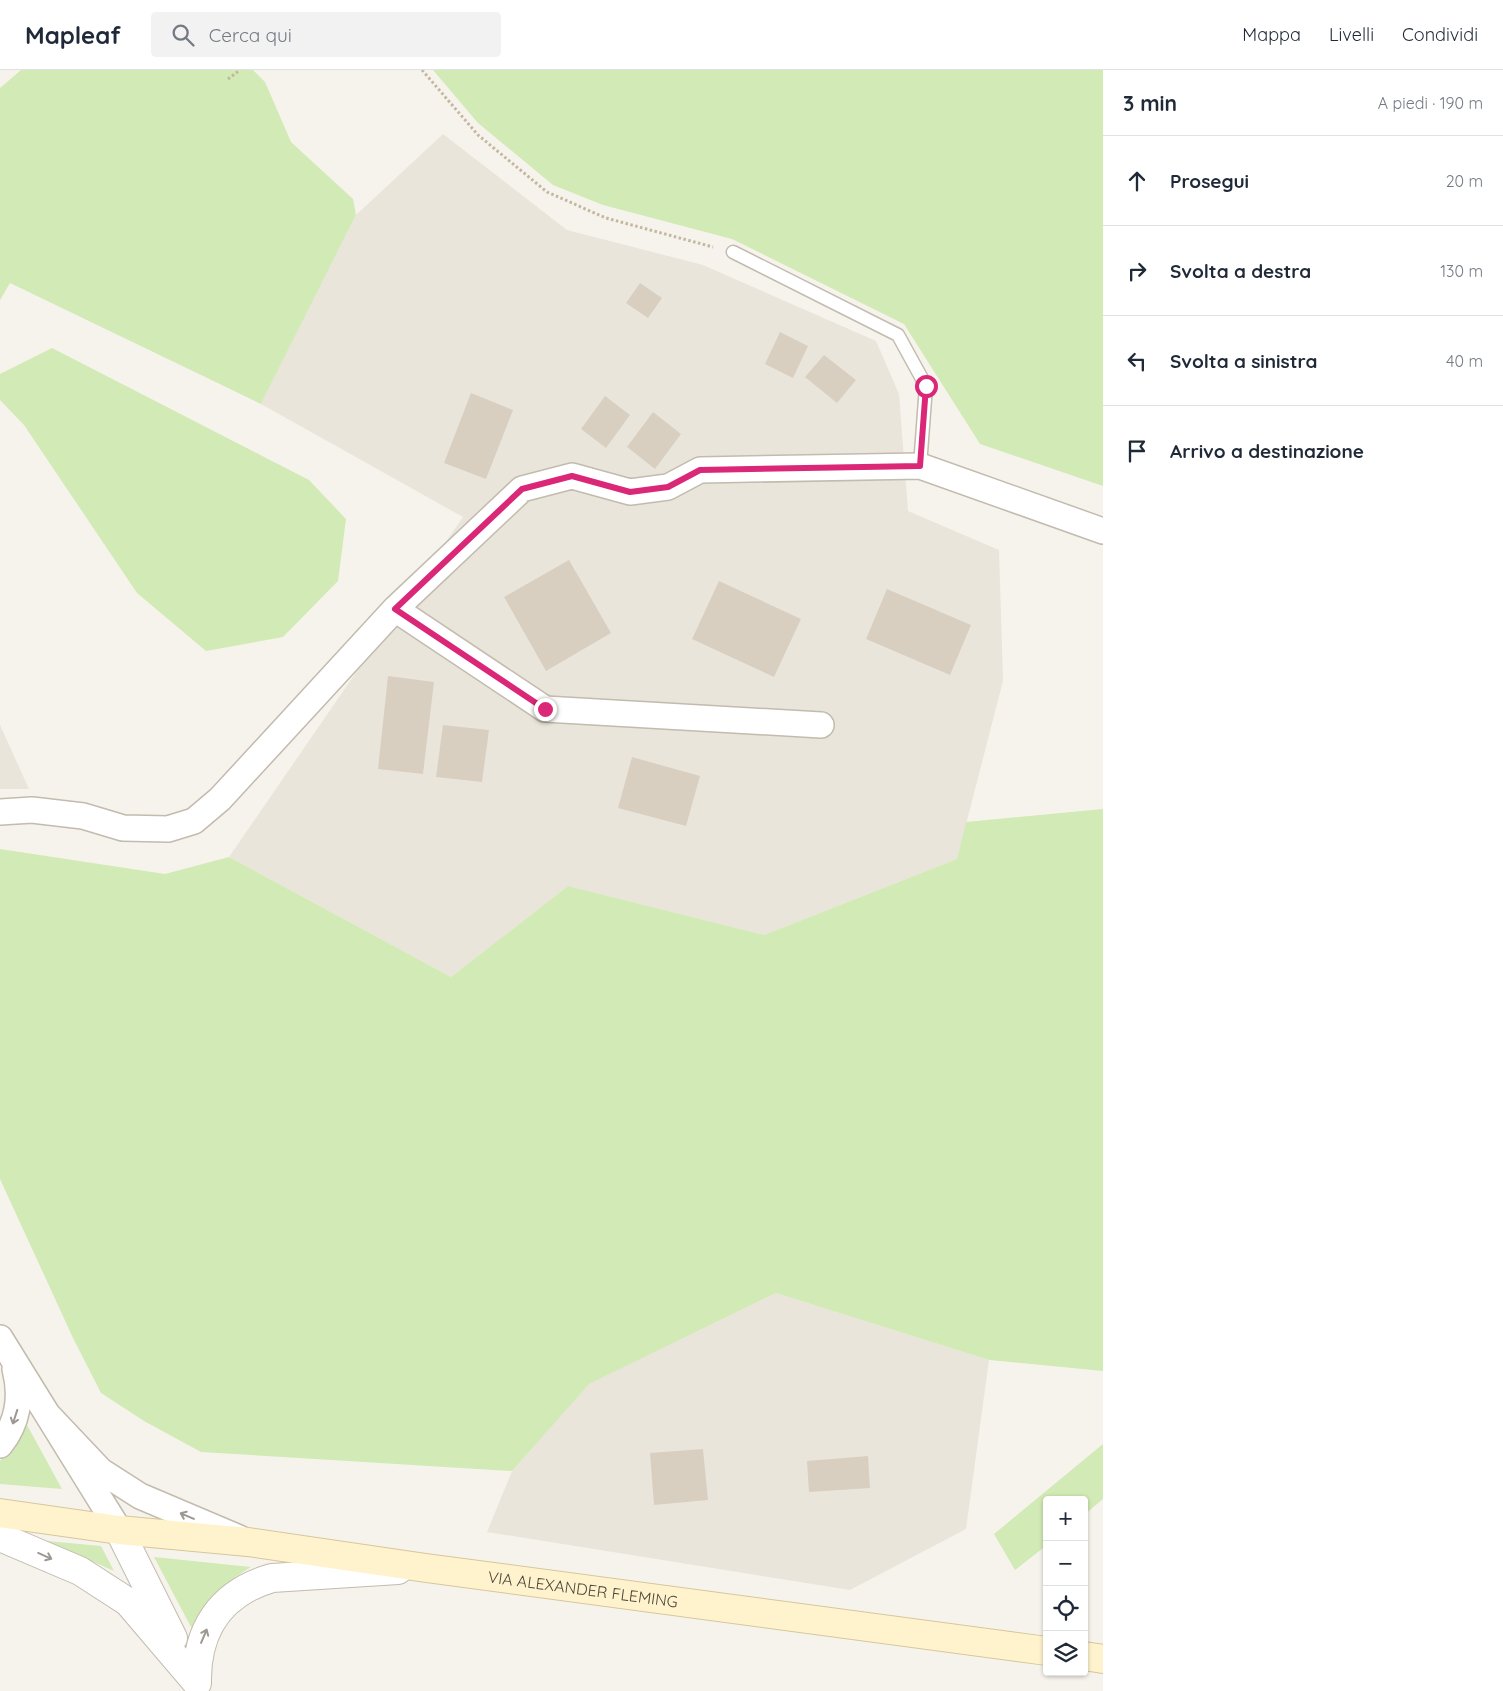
<!DOCTYPE html>
<html lang="it">
<head>
<meta charset="utf-8">
<style>
  :root { --surface:#fff; --page:#f2f2f3; --text:#1f2937; --muted:#747a83; --line:#e0e1e3 }
  body { margin:0; font-family:Quicksand,sans-serif; background:var(--page); color:var(--text) }
  .controls { position:absolute; right:15px; bottom:15px; display:grid; overflow:hidden; border-radius:5px; box-shadow:0 1px 4px #0004 }
  .controls button { width:45px; height:45px; display:grid; place-items:center; padding:0; border:0; border-bottom:1px solid var(--line); background:var(--surface); color:var(--text); font:25px sans-serif }
  .stop { position:absolute; width:15px; height:15px; margin:-11px; border:4px solid #db2777; border-radius:50%; background:#fff }
  .stop.end { background:#db2777; border-color:#fff; box-shadow:0 1px 5px #0008 }
  .list { margin:0; padding:0; list-style:none }
  h2 { display:flex; justify-content:space-between; align-items:center; height:65px; margin:0; padding:0 20px; font-size:21px }
  h2 small { font-size:16px; font-weight:400; color:var(--muted) }
  .list li { display:grid; grid-template-columns:32px 1fr auto; gap:15px; align-items:center; box-sizing:border-box; height:90px; padding:0 20px; border-top:1px solid var(--line) }
  .list b { display:block; font-size:19px; white-space:nowrap }
  .list em { font-size:16px; font-style:normal; color:var(--muted) }
  .icon { flex:none; width:28px; height:28px; fill:none; stroke:currentColor; stroke-width:2; stroke-linecap:round; stroke-linejoin:round }
  .map { position:relative; flex:none; width:1103px; height:1621px; overflow:hidden }
  header { display:flex; align-items:center; gap:30px; box-sizing:border-box; height:70px; padding:0 25px; background:var(--surface); border-bottom:1px solid var(--line) }
  header strong { font-size:24px }
  nav { display:flex; gap:28px; margin-inline-start:auto; font-size:18px }
  .search { width:350px; height:45px; background:var(--page); display:flex; align-items:center; gap:12px; box-sizing:border-box; padding:0 18px; border-radius:5px; color:var(--muted); font-size:19px }
  main { display:flex }
  aside { flex:1; background:var(--surface) }
  .map>svg:first-child { display:block }
</style>
</head>
<body>
<header>
<strong>Mapleaf</strong>
<div class="search"><svg class="icon" aria-label="search" viewBox="0 0 24 24"><circle cx="10" cy="10" r="6"/><path d="M15 15l6 6"/></svg>Cerca qui</div>
<nav><a>Mappa</a><a>Livelli</a><a>Condividi</a></nav>
</header>
<main>
<div class="map">
<svg width="1103" height="1621" viewBox="0 0 1103 1621">
  <rect width="100%" height="100%" fill="#f6f3ec"/>
  <path fill="#eae5da" d="M443,64L567,160L703,195L876,271L899,324L908,441L999,480L1003,611L957,789L764,865L568,816L451,907L229,787L463,447L261,334L356,145Z
    M0,655L29,719H0Z
    M776,1223L989,1290L966,1459L850,1520L487,1462L512,1401L588,1314Z"/>
  <path fill="#d2eab5" d="M21,0H253L265,12L291,72L353,129L356,145L261,334L10,213L0,230V18Z
    M433,0H1103V416L980,374L904,254L732,169L603,135L553,115L478,53Z
    M52,278L309,410L346,449L338,511L283,567L206,581L137,523L24,355L0,330V304Z
    M1103,739V1301L989,1290L776,1223L589,1314L512,1401L201,1382L144,1351L101,1323L73,1268L0,1109V779L165,804L229,787L451,907L568,816L764,865L957,789L966,752Z
    M27,1355L62,1419L0,1414V1391L17,1371Z
    M1103,1374V1429L1084,1445V1430H1047V1475L1015,1500L994,1464Z
    M47,1471L101,1476L114,1501Z
    M154,1487L251,1497C225,1513 205,1531 192,1559Z"/>
  <path fill="#d8cfc1" d="M640,213L662,228L648,248L626,233Z
    M780,262L808,276L793,308L765,294Z
    M824,285L856,310L837,333L805,307Z
    M471,323L513,340L486,409L444,393Z
    M605,326L630,345L606,378L581,359Z
    M653,342L681,364L655,399L627,377Z
    M569,490L611,563L546,601L504,527Z
    M719,511L801,549L774,607L692,569Z
    M887,519L971,555L950,605L866,569Z
    M388,606L434,612L423,704L378,699Z
    M443,655L489,660L482,712L436,707Z
    M632,687L700,706L686,756L618,738Z
    M703,1379L708,1430L654,1435L650,1383Z
    M868,1386L870,1418L809,1422L807,1391Z"/>
  <g fill="none" stroke-linecap="round" stroke-linejoin="round">
    <defs>
      <path id="service" d="M733,182L898,265L926,316L920,396"/>
      <path id="minor" d="M395,539L545,639L821,655
        M0,742L32,740L83,746L123,758L168,759L194,751L220,729L395,539L522,419L572,406L630,422L668,417L700,400L920,396L1103,461
        M0,1268L119,1460
        M48,1345L101,1401L140,1426L239,1468
        M0,1375C18,1353 22,1326 15,1299"/>
      <path id="tertiary" d="M119,1460L173,1568
        M0,1467L80,1501L128,1532L197,1613
        M197,1613C196,1560 220,1523 272,1508L398,1500"/>
      <g id="secondary">
        <path id="s1" d="M0,1443L119,1460L248,1472L426,1498L1047,1581"/>
        <path d="M1084,1586L1103,1589"/>
      </g>
    </defs>
    <use href="#service" stroke="#c2bbae" stroke-width="15"/>
    <use href="#minor" stroke="#c2bbae" stroke-width="28"/>
    <use href="#tertiary" stroke="#c2bbae" stroke-width="30"/>
    <use href="#secondary" stroke="#d6c79b" stroke-width="30"/>
    <path stroke="#c4b79f" stroke-width="3" stroke-dasharray="2.5 2.5" stroke-linecap="butt" d="M422,0L478,65L547,122L606,148L713,177
      M228,9L240,0"/>
    <use href="#service" stroke="#fff" stroke-width="12"/>
    <use href="#minor" stroke="#fff" stroke-width="25"/>
    <use href="#tertiary" stroke="#fff" stroke-width="28"/>
    <use href="#secondary" stroke="#fff3cd" stroke-width="28"/>
  </g>
  <defs><path id="oneway-shaft" d="M-6 0H5M1.5-3L5.5 0L1.5 3" fill="none" stroke-width="1.6" stroke-linecap="round" stroke-linejoin="round" transform="scale(1.25)"/></defs>
  <g stroke="#9c9892">
    <use href="#oneway-shaft" transform="translate(15 1347) rotate(108)"/>
    <use href="#oneway-shaft" transform="translate(187 1446) rotate(-157)"/>
    <use href="#oneway-shaft" transform="translate(45 1486) rotate(24)"/>
    <use href="#oneway-shaft" transform="translate(204 1566) rotate(-67)"/>
  </g>
  <g fill="none" stroke-linecap="round" stroke-linejoin="round">
    <path stroke="#db2777" stroke-width="6" d="M545,639L395,539L522,419L572,406L630,422L668,417L700,400L920,396L926,316"/>
  </g>
  <g text-anchor="middle" dominant-baseline="central" stroke-width="4" stroke-linejoin="round" paint-order="stroke">
    <g font-size="16" fill="#4b4439" stroke="#fff">
      <text stroke="none"><textPath href="#s1" startOffset="588">VIA ALEXANDER FLEMING</textPath></text>
    </g>
  </g>
</svg>
<div class="controls">
<button>+</button>
<button>−</button>
<button><svg class="icon" aria-label="locate" viewBox="0 0 24 24"><circle cx="12" cy="12" r="6"/><path d="M12 2v4M12 18v4M2 12h4M18 12h4"/></svg></button>
<button><svg class="icon" aria-label="layers" viewBox="0 0 24 24"><path d="M12 4l9 5-9 5-9-5zM3 14l9 5 9-5"/></svg></button>
</div>
<div class="stop" style="left:926px;top:316px"></div>
<div class="stop end" style="left:545px;top:639px"></div>
</div>
<aside>
<h2>3 min<small>A piedi · 190 m</small></h2>
<ul class="list">
<li><svg class="icon" aria-label="ahead" viewBox="0 0 24 24"><path d="M12 20V5M6 11l6-6 6 6"/></svg><div><b>Prosegui</b></div><em>20 m</em></li>
<li><svg class="icon" aria-label="right" viewBox="0 0 24 24"><path d="M7 20v-9h11M14 6l5 5-5 5"/></svg><div><b>Svolta a destra</b></div><em>130 m</em></li>
<li><svg class="icon" aria-label="left" viewBox="0 0 24 24"><path d="M17 20v-9H6M10 6l-5 5 5 5"/></svg><div><b>Svolta a sinistra</b></div><em>40 m</em></li>
<li><svg class="icon" aria-label="arrive" viewBox="0 0 24 24"><path d="M6 21V4h12l-3 4 3 4H6"/></svg><div><b>Arrivo a destinazione</b></div></li>
</ul>
</aside>
</main>
</body>
</html>
